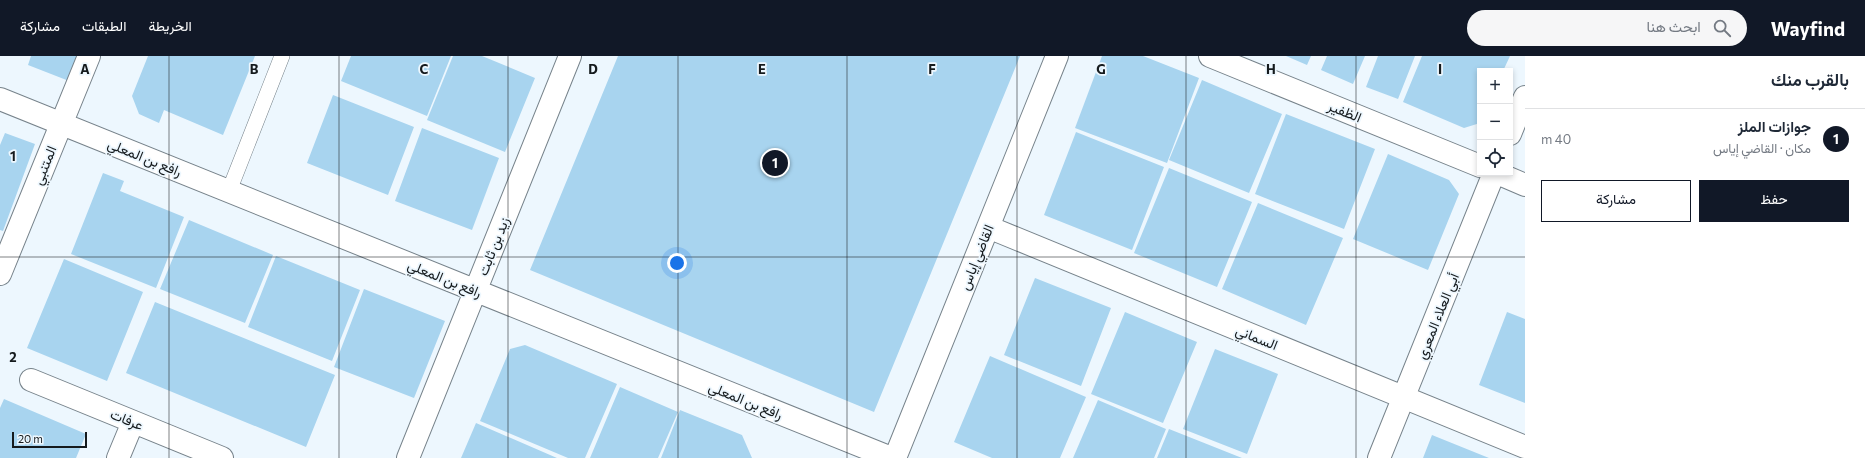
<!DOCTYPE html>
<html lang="ar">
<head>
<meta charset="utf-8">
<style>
  :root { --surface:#fff; --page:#f6f6f7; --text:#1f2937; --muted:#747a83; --line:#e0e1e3; --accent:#111827 }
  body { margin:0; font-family:Commissioner,Vazirmatn,sans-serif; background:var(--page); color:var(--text); direction:rtl }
  .controls { position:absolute; right:12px; top:12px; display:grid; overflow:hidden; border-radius:0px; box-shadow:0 2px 6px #0003 }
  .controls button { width:36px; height:36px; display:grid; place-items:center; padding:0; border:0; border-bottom:1px solid var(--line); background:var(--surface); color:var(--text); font:20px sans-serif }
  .scale { position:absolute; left:12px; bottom:10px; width:75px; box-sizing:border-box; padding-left:4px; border:2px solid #151a1d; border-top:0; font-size:11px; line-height:14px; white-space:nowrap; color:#151a1d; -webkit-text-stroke:3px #edf7fe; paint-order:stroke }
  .you { position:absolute; left:677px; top:207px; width:14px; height:14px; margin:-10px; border:3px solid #fff; border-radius:50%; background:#1a73e8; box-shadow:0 0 0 6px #1a73e833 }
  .badge { display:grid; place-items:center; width:26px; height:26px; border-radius:50%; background:var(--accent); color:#fff; font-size:13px; font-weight:700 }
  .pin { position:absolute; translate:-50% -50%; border:2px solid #fff; box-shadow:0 1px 4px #0006 }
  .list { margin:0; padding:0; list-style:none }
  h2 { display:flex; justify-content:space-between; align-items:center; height:52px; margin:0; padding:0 16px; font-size:17px }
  h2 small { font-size:13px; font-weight:400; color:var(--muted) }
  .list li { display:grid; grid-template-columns:26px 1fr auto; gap:12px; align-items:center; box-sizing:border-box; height:60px; padding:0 16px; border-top:1px solid var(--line) }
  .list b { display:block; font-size:15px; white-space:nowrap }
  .list p { margin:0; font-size:13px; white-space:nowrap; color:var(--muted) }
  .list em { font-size:13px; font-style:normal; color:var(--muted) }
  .actions { display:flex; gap:8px; padding:12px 16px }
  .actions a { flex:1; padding:9px 0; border:1px solid var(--accent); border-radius:0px; text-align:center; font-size:14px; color:var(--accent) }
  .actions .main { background:var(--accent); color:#fff }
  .icon { flex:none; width:22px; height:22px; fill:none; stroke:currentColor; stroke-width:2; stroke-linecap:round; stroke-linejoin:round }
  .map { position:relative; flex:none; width:1525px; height:402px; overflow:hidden; direction:ltr }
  header { display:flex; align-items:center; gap:24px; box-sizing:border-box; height:56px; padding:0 20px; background:var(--accent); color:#fff }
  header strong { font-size:19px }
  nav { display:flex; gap:22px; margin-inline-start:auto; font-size:14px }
  .search { width:280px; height:36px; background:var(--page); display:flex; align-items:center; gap:10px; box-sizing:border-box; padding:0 14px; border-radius:22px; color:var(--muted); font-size:15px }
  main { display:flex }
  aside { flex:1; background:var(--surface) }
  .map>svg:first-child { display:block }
</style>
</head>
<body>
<header>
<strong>Wayfind</strong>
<div class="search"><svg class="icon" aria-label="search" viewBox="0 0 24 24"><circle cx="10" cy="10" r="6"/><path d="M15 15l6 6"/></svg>ابحث هنا</div>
<nav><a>الخريطة</a><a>الطبقات</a><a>مشاركة</a></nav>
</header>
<main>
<aside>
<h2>بالقرب منك<small></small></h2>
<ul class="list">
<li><span class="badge">1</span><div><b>جوازات الملز</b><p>مكان · القاضي إياس</p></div><em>40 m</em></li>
</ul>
<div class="actions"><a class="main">حفظ</a><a>مشاركة</a></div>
</aside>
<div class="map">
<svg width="1525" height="402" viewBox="0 0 1525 402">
  <rect width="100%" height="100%" fill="#edf7fe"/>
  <path fill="#a8d4ef" d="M31,0H79L69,25L28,9Z
    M148,0H255L223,79L164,54L159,67L139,58L132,40Z
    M351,0H451L427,60L341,25Z
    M453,0H482L535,22L505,96L427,64Z
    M618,0H1020L874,356L530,214Z
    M1102,0H1143L1199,22L1167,107L1075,72Z
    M1286,0H1311L1307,9Z
    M1327,0H1365L1353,28L1321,14Z
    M1378,0H1415L1398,43L1366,31Z
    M1422,0H1510L1503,15H1480V67L1464,72L1403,46Z
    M1202,24L1282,58L1249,137L1169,104Z
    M333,39L414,71L388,139L307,107Z
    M1286,58L1375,93L1344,173L1255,138Z
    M422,72L499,102L472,174L395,145Z
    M1076,76L1164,111L1132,194L1044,159Z
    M5,77L35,88L3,175L0,174V89Z
    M1388,98L1449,124L1459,138L1428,214L1353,183Z
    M1169,112L1252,146L1217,231L1134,197Z
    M103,117L124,125L120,135L184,161L156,232L71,198Z
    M1258,147L1343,182L1306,269L1222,233Z
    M189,164L273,199L245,267L160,233Z
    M276,200L360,234L332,305L248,271Z
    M64,203L143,236L107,325L27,292Z
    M1035,222L1111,252L1081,330L1004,299Z
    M364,233L445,265L414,342L334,311Z
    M155,246L335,319L306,391L126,317Z
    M1125,256L1197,286L1163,367L1091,338Z
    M1507,256L1525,263V347L1479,329Z
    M525,289L617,328L585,402H568L480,365L510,293Z
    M1215,293L1278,318L1247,398L1183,373Z
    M990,300L1086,341L1060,402H992L954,386Z
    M620,331L678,356L658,402H590Z
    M4,343L86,378L76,402H0V352Z
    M1098,344L1166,373L1154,402H1073Z
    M680,354L742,379L752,402H661Z
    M476,367L557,402H461Z
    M1169,373L1242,402H1157Z
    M1432,379L1489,402H1423Z"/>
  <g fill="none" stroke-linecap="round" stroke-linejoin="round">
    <defs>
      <path id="lane" d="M229,135L282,0"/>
      <path id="street" d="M1210,0L1480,110
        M0,43L891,402
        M1510,78L1525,41
        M1497,117L1525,129
        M988,171L1525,391
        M0,218L89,0
        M31,324L222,402
        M118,402L133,366
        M408,402L570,0
        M895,402L1057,0
        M1379,402L1494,117"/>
    </defs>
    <use href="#lane" stroke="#77838b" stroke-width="16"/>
    <use href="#street" stroke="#77838b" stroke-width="24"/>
    <use href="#lane" stroke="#fff" stroke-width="15"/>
    <use href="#street" stroke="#fff" stroke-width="22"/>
  </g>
  <path fill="none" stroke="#151a1d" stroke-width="1" stroke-opacity="0.55" d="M169,0V402M339,0V402M508,0V402M678,0V402M847,0V402M1017,0V402M1186,0V402M1356,0V402M0,201H1525"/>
  <g text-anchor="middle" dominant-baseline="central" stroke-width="3.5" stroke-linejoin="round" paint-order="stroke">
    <g font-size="14" fill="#151a1d" stroke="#edf7fe">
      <text transform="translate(1345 55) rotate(22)">الظفير</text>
      <text transform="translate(145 101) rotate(22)">رافع بن المعلي</text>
      <text transform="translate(44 109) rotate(-68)">المتنبي</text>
      <text transform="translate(493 190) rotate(-68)">زيد بن ثابت</text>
      <text transform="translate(976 201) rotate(-68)">القاضي إياس</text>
      <text transform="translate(445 222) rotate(22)">رافع بن المعلي</text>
      <text transform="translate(1437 260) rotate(-68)">أبي العلاء المعري</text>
      <text transform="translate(1257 281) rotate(22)">السماني</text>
      <text transform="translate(746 344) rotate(22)">رافع بن المعلي</text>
      <text transform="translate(127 363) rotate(22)">عرفات</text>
    </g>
  </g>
  <g font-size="13" text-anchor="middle" font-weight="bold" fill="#151a1d" stroke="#edf7fe" stroke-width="3.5" stroke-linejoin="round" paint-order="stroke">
    <text x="85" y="18">A</text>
    <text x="254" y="18">B</text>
    <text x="424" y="18">C</text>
    <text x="593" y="18">D</text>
    <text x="762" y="18">E</text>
    <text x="932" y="18">F</text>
    <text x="1101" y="18">G</text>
    <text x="1271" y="18">H</text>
    <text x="1440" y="18">I</text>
    <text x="13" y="105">1</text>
    <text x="13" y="306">2</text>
  </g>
</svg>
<div class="controls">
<button>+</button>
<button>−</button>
<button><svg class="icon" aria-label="locate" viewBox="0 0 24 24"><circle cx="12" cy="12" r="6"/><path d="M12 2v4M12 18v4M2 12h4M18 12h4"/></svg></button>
</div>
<div class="scale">20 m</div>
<div class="you"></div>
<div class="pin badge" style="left:775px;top:107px">1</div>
</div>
</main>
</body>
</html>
